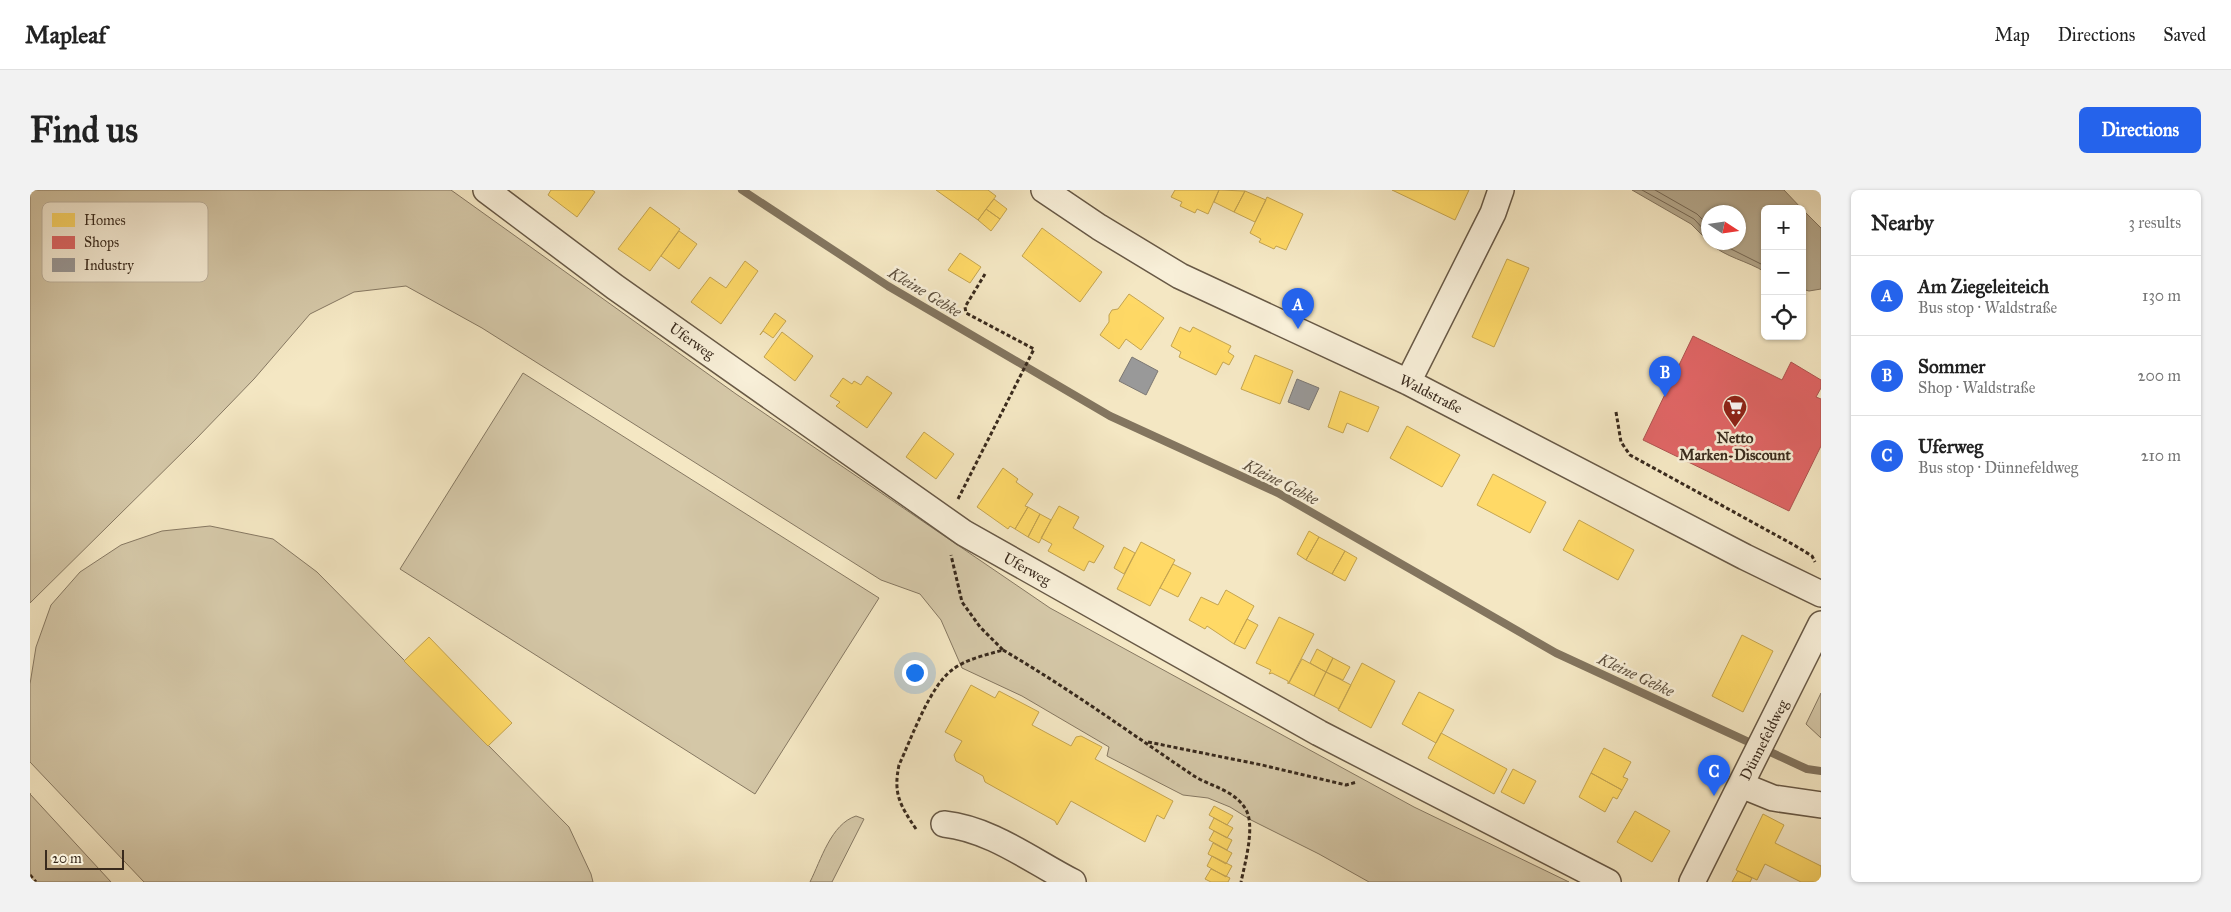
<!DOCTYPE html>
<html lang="en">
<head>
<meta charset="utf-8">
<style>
  :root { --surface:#fff; --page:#f2f2f2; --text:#222; --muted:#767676; --line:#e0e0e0; --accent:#2563eb }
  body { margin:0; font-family:"IM FELL Great Primer",serif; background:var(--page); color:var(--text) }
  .controls { position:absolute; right:15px; top:15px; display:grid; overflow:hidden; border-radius:8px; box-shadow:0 1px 4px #0004 }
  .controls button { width:45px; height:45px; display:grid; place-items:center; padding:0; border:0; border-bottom:1px solid var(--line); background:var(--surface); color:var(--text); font:25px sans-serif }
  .compass { position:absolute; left:1671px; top:15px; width:45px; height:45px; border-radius:50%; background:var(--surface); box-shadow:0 1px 4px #0004; rotate:102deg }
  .scale { position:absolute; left:15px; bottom:12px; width:79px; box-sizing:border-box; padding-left:5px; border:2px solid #392a1d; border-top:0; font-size:14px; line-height:18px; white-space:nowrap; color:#392a1d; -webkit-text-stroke:4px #f8efd8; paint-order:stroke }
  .you { position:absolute; left:884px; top:482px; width:18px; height:18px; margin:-12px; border:4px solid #fff; border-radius:50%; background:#1a73e8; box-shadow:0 0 0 8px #1a73e833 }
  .badge { display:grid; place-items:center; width:32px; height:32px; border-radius:50%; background:var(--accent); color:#fff; font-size:16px; font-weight:700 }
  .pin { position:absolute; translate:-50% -41px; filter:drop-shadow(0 1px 2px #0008) }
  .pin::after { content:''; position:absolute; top:26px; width:18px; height:15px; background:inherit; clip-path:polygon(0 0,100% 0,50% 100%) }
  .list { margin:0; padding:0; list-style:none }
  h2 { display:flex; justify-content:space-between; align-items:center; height:65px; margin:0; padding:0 20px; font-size:21px }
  h2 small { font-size:16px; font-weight:400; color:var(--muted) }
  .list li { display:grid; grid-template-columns:32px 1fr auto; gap:15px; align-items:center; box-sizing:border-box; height:80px; padding:0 20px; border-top:1px solid var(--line) }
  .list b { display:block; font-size:19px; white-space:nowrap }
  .list p { margin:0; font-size:16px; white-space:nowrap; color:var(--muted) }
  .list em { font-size:16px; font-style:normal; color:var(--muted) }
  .icon { flex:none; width:28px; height:28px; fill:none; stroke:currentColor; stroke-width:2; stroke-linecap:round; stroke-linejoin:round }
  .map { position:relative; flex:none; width:1791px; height:692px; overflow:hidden; border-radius:8px }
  header { display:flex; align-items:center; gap:30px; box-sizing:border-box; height:70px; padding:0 25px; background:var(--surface); border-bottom:1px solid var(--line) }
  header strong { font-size:24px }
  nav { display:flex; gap:28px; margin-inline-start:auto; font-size:18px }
  .intro { display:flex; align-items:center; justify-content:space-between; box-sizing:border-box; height:120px; padding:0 30px }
  h1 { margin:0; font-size:35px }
  .button { padding:12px 22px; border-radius:8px; background:var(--accent); color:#fff; font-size:18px; font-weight:700 }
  main { display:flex; gap:30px; padding:0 30px }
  aside { flex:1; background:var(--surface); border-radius:8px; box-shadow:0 1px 4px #0004 }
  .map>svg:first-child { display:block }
</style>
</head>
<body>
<header>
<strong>Mapleaf</strong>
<nav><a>Map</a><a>Directions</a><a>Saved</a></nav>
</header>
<div class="intro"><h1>Find us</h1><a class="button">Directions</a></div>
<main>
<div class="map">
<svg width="1791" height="692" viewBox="0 0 1791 692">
  <rect width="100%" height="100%" fill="#f4e7c3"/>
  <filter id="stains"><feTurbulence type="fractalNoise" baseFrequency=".004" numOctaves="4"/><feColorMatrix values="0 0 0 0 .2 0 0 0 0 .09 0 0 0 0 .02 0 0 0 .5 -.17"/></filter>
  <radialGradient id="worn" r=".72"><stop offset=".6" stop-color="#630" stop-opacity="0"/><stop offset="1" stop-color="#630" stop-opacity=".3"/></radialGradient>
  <path fill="#d4c7a7" stroke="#867862" d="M0,0H421L706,204L1020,418L1384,617L1539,692H1339L1289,664L1221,630L1200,617L1178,608L1153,605L1077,566L1079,557L992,506L932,478L911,430L890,404L851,390L452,138L376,96L324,102L280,124L224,189L165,250L0,413Z
    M493,183L849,408L725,604L370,379Z
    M180,336L243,349L287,382L539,637L561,684L563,692H114L0,572V494L6,457L21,415L50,382L91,355L132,341Z
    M1791,503V548L1776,534Z
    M0,603V604L81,692H0Z
    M826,626L834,629L802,692H780C791,670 801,634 826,626Z"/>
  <path fill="#b4a78b" stroke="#83755f" d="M1602,0H1754L1772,19H1735V82C1718,71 1694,67 1680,53L1708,52V22H1678V51L1661,34Z
    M1772,19L1791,38V99L1779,101L1772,99Z"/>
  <path fill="#ffd966" stroke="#c4a450" d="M521,0H562L565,2L547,27L518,5Z
    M906,0H958L966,6L948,30Z
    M1145,0H1189L1178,24L1167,19L1165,23L1150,16L1152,12L1141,7Z
    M1189,0L1215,1L1204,22L1184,12Z
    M1362,0H1439L1425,30Z
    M1215,1L1236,10L1225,32L1204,22Z
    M1237,7L1273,24L1256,60L1246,56L1244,59L1229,52L1231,49L1220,43Z
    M964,9L977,19L970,29L956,19Z
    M620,17L650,39L620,81L588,59Z
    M956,19L970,29L961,41L948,30Z
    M1012,38L1072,82L1050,112L992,66Z
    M649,41L667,54L649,79L631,66Z
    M930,63L951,77L940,93L918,80Z
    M1477,69L1499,78L1464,157L1442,147Z
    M715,71L728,81L691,134L661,112L680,87L696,98Z
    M1099,104L1134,128L1111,160L1096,149L1089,159L1070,145L1079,132V125L1082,120L1088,119Z
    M745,123L756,131L743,148L733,141L730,145Z
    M1150,137L1160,142L1163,137L1201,156L1198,162L1204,166L1199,175L1193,172L1186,185L1149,167L1151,162L1141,156Z
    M752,142L783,166L765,191L734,167Z
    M1225,165L1263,181L1250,214L1211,199Z
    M837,186L862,203L837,238L806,216L810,212L800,206L813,188L822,194L824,191L831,195Z
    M1310,201L1349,217L1338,242L1317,233L1313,243L1298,237Z
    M1377,236L1430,265L1412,297L1360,268Z
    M894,242L924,264L906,289L876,267Z
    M973,278L988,289L986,292L1003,304L995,316L998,317L985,339L980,336L978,339L947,317Z
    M1463,284L1516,312L1500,343L1447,315Z
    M1029,316L1049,327L1043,338L1074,356L1064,373L1059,371L1054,381L1018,361L1022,354L1011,348Z
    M998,317L1010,324L998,347L985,339Z
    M1010,324L1021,330L1009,353L998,347Z
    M1549,330L1604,360L1588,390L1533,360Z
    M1279,341L1289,347L1276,370L1267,364Z
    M1289,347L1315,361L1302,384L1276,370Z
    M1111,352L1145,370L1120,416L1087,399Z
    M1094,357L1105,363L1094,384L1084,378Z
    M1315,361L1327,368L1315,391L1302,384Z
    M1143,374L1161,383L1148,407L1130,398Z
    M1196,400L1224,416L1204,454L1177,436L1175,439L1159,430L1171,407L1188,415Z
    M1249,427L1284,444L1258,494V491L1242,483L1239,484L1241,480L1226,473Z
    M1217,429L1228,435L1215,459L1204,454Z
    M1712,445L1743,461L1713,522L1682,506Z
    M399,447L482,533L458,556L374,471Z
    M1287,459L1303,468L1296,482L1280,473Z
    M1303,468L1320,477L1313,490L1296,482Z
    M1272,469L1296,482L1284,506L1259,493Z
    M1332,473L1365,491L1341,538L1308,520Z
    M1296,482L1321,495L1309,519L1284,506Z
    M941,495L965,508L969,501L1009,522L1002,535L1041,556L1046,547L1051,546L1072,557L1065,569L1143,611L1134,629L1127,625L1115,652L1041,611L1027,635L1025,631L955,592L953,586L926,571L924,565L932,551L915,542Z
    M1389,502L1424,520L1406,553L1372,534Z
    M1411,543L1477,579L1464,604L1398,568Z
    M1574,558L1601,572L1593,587L1598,589L1592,600L1561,583Z
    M1483,579L1506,591L1494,614L1471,602Z
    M1561,583L1592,600L1587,609L1583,607L1575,622L1549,607Z
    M1184,616L1203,626L1197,635L1179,625Z
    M1605,621L1640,641L1622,672L1587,652Z
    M1733,624L1754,635L1745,653L1791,676V692H1771L1735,674L1727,690L1706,680Z
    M1184,628L1203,638L1197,648L1179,638Z
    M1184,641L1202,650L1197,660L1179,650Z
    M1183,653L1202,663L1196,674L1178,664Z
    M1182,666L1202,676L1196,687L1177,676Z
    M1181,679L1200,688L1198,692H1181L1175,689Z
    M1708,681L1722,688L1720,692H1702Z"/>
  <path fill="#e06666" stroke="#ae5450" d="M1663,146L1752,190L1761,172L1791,190V198L1786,207L1791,209V256L1759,321L1613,250Z"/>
  <path fill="#999" stroke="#7c7874" d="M1102,167L1128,181L1116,205L1089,191Z
    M1267,189L1289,198L1279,220L1258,212Z"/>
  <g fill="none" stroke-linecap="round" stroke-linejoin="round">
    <path stroke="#766854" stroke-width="1" d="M1612,0L1664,29L1678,44
      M1625,0L1667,24L1678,35
      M1687,52L1735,76"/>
    <path stroke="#83755f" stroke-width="8" d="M712,0L858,96L1080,226L1248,303L1526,463L1777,579L1791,581"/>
    <defs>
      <path id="street" d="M456,0L585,97L934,343L1289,543L1578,692
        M1014,0L1069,37L1150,86L1378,192L1715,367L1791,404
        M1378,192L1463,23L1471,0
        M1711,595L1743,608L1791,615
        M914,634C961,639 1002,671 1043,692
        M1662,692L1791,434"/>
    </defs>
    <use href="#street" stroke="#685946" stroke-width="28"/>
    <path stroke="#392a1d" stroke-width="3" stroke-dasharray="4 2.5" stroke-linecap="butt" d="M1586,222L1591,252L1600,265L1764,355L1782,366L1785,372
      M928,309L1004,159L936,123L935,117L955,84
      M973,460C1038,498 1099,542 1161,584C1178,596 1203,599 1215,618C1226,634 1215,673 1211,692
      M1118,552L1232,575L1316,595L1327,592
      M886,639C870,615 863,604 869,575C881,549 900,496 922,480C936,469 956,465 973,460L950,437L932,412L921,365
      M0,685L6,692"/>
    <use href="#street" stroke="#f8efd8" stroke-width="25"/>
  </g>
  <defs>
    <symbol id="supermarket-pin" viewBox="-11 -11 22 30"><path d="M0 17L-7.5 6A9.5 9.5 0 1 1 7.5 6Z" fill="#8f2418" stroke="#f8efd8"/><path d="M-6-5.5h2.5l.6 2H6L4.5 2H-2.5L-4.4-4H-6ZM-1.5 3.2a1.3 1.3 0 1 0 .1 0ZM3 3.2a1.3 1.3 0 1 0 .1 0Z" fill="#fff"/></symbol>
  </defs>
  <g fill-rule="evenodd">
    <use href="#supermarket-pin" x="1691" y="203" width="28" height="38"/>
  </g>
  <g text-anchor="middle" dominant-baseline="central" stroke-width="5" stroke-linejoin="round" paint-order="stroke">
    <g font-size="15" fill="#392a1d" stroke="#f8efd8">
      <text transform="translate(662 151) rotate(35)">Uferweg</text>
      <text transform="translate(1401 204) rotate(27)">Waldstraße</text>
      <text transform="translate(997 379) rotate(29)">Uferweg</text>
      <text transform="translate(1734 550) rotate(-63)">Dünnefeldweg</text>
    </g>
    <g font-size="15" font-weight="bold" fill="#392a1d" stroke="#f8efd8">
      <text x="1705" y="248">Netto<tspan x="1705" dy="17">Marken-Discount</tspan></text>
    </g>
    <g font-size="16" font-style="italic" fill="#5e503e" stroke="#f8efd8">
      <text transform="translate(895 102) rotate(31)">Kleine Gebke</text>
      <text transform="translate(1251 292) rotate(27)">Kleine Gebke</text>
      <text transform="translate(1606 485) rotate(25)">Kleine Gebke</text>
    </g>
  </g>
  <rect x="12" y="12" width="166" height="80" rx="8" fill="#f8efd8" stroke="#bfb4a0" stroke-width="1"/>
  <rect x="22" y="23" width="23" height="14" fill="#ffd966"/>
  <rect x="22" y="46" width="23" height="13" fill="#e06666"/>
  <rect x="22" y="68" width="23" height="14" fill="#999"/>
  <g font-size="14" fill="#392a1d">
    <text x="54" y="35">Homes</text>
    <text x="54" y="57">Shops</text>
    <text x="54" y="80">Industry</text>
  </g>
  <rect width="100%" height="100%" filter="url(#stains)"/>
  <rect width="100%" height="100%" fill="url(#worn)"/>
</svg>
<div class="controls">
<button>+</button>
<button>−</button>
<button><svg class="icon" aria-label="locate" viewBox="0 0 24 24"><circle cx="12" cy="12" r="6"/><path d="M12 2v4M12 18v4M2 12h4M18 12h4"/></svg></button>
</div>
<svg class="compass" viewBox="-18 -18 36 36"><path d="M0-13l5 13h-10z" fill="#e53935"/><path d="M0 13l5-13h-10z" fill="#767676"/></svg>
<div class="scale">20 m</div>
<div class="you"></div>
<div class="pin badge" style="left:1268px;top:139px">A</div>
<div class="pin badge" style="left:1635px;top:207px">B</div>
<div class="pin badge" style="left:1684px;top:606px">C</div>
</div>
<aside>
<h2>Nearby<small>3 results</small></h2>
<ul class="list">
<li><span class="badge">A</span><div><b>Am Ziegeleiteich</b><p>Bus stop · Waldstraße</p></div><em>130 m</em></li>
<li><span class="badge">B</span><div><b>Sommer</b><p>Shop · Waldstraße</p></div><em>200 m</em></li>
<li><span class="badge">C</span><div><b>Uferweg</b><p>Bus stop · Dünnefeldweg</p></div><em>210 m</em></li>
</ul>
</aside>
</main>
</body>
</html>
